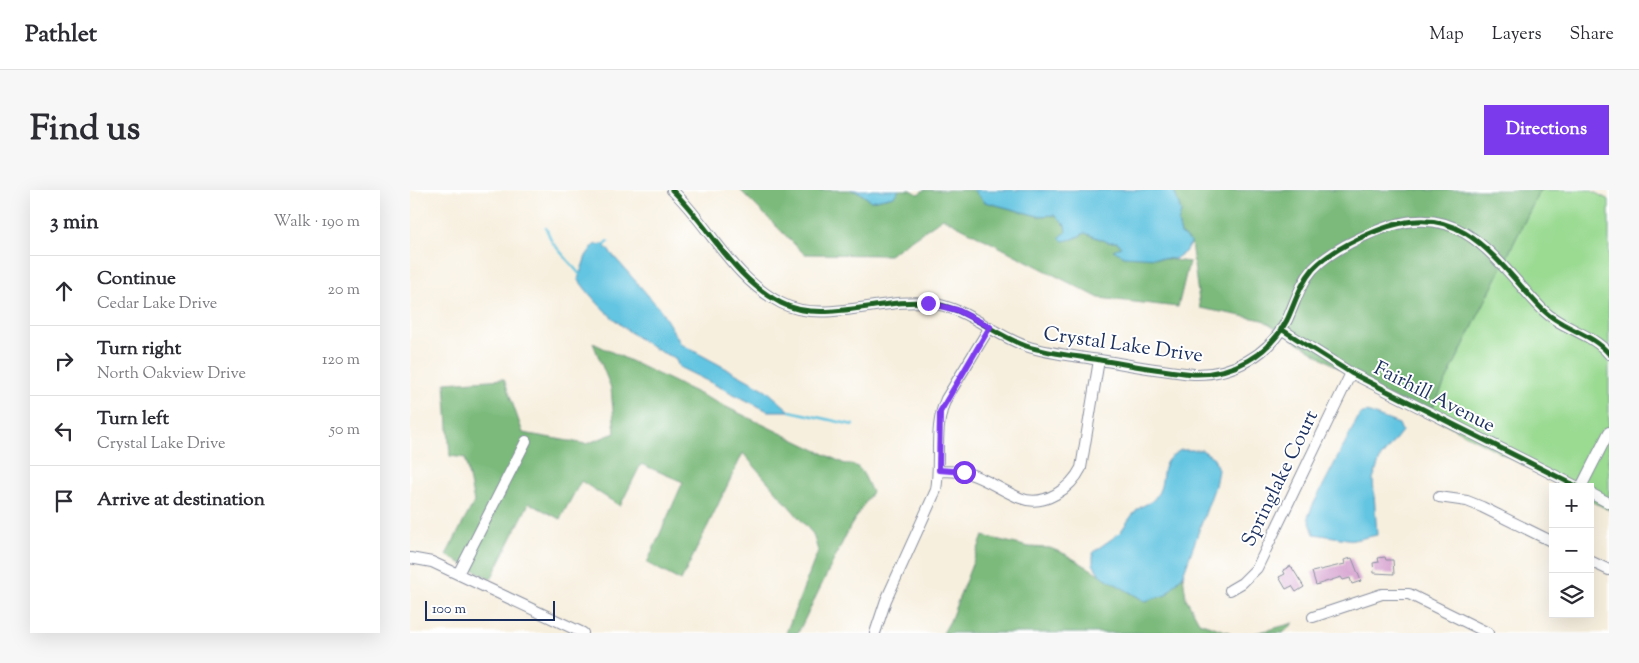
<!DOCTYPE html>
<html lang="en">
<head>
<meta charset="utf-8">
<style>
  :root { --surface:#fff; --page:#f7f7f7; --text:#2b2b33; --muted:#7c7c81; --line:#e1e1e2; --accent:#7c3aed }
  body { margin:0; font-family:"Sorts Mill Goudy",serif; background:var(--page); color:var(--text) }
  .controls { position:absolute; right:15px; bottom:15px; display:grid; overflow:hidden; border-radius:0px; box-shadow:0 5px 20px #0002 }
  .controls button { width:45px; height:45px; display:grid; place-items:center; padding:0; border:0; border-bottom:1px solid var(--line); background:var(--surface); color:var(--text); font:25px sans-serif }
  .scale { position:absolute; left:15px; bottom:12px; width:130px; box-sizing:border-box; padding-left:5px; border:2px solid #1b2f5e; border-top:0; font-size:14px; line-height:18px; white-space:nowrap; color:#1b2f5e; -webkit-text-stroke:4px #fff; paint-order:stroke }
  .stop { position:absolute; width:15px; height:15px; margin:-11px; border:4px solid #7c3aed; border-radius:50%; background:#fff }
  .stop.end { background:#7c3aed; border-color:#fff; box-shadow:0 1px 5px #0008 }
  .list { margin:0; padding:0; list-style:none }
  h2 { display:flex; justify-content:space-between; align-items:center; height:65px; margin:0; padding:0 20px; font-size:21px }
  h2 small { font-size:16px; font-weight:400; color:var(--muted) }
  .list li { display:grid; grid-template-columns:32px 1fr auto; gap:15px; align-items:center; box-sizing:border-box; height:70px; padding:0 20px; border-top:1px solid var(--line) }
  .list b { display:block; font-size:19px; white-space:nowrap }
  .list p { margin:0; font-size:16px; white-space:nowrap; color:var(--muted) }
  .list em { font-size:16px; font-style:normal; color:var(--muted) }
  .icon { flex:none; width:28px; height:28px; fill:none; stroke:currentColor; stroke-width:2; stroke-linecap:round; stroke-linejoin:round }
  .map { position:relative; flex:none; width:1199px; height:443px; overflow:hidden; border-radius:0px }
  header { display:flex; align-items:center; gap:30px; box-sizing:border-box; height:70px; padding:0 25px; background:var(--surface); border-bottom:1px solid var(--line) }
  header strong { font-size:24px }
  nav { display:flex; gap:28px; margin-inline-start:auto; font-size:18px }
  .intro { display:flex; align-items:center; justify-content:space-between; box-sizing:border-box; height:120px; padding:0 30px }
  h1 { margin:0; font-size:35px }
  .button { padding:12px 22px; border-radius:0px; background:var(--accent); color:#fff; font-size:18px; font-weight:700 }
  main { display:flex; gap:30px; padding:0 30px }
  aside { flex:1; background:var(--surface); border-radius:0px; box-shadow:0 5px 20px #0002 }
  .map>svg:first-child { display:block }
</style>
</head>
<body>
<header>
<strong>Pathlet</strong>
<nav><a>Map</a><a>Layers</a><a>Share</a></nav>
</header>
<div class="intro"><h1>Find us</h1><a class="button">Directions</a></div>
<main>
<aside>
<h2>3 min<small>Walk · 190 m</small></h2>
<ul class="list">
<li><svg class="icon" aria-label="ahead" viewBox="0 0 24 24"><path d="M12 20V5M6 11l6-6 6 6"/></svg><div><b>Continue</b><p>Cedar Lake Drive</p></div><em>20 m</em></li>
<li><svg class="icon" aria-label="right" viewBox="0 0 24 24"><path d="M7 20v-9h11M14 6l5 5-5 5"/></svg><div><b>Turn right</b><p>North Oakview Drive</p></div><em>120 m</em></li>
<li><svg class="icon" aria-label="left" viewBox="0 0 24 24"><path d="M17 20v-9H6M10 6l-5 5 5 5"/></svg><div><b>Turn left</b><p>Crystal Lake Drive</p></div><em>50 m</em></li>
<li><svg class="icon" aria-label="arrive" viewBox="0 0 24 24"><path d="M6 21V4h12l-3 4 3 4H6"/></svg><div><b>Arrive at destination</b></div></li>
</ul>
</aside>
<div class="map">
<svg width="1199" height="443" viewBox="0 0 1199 443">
  <rect width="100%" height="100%" fill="#fff"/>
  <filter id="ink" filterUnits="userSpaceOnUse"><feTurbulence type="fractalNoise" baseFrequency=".02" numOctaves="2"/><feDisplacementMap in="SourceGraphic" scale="10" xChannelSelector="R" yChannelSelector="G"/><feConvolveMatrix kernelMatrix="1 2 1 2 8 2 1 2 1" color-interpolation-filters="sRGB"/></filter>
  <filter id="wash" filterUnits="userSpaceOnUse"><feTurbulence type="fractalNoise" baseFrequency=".0096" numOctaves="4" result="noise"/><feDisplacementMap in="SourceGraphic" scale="20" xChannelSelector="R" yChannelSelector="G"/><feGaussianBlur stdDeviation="1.12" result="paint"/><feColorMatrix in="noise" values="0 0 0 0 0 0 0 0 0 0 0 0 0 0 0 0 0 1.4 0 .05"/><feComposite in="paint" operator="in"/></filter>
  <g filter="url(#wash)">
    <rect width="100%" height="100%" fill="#f7efde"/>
    <path fill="#9ada91" stroke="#5a8478" d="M1130,0H1180L1199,10V320L1180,310V297H1155L1019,225Z"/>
    <path fill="#7bba7b" stroke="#4b746c" d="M330,0H441L449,2L461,11L484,6L489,0H501L508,4L514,0H563L575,12L628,26L645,25L655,35L660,48L663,49L675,43L698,52H707L711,55L714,66L726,65L779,72L768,117L689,108L533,28L479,65L394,64Z
      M764,0H1130L1019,225L957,196L853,130L790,118L781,53L771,44L768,33L771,22Z
      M183,153L435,274C452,272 455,289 462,302L440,337L388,443H376L408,361L403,344L333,263L271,391L237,373L273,292L231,274L210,316L171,291L150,329L119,313L81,389L36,365L64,312L55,268L40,266L35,193L94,189L113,243L176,254L205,243L201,198Z
      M573,346L619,357L640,358L655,364L735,411L756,405L773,385L776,408L789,432L821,443H533L540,431Z
      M884,433L873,443H845H846Z"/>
    <path fill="#63c5e1" stroke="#3f7aa0" d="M441,0H489L484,6L461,11L449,2Z
      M563,0H764L771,22L768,33L771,44L781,53L775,62L765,69L714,66L703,60L711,57L707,52H698L675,43L663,49L653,51L649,48L656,42L655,35L645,25L628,26L575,12Z
      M193,54L250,119L271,154L356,200L380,221H358L269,177L265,168C230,155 189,120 168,89L176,66L184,55Z
      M957,222L989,234L992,241L970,269L963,289L967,345L944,350L904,344L898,327L902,317L950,224Z
      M771,260H792L804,268L808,280L805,296L773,385L756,405L735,411L690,385L683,374V363C691,355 704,349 711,341C717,333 722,323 731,317C735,314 741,313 744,309C760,291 743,274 771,260Z"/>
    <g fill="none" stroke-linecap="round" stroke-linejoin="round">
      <path stroke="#63c5e1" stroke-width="2.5" d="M136,38L142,52L172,87
        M194,56L198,52
        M380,221L443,235"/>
    </g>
    <g id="blocks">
      <path fill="#d49dcd" d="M975,367L976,370H983L984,384L964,383L963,373L969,372L968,368Z
        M942,368L951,391L942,394L940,388L933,390L931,387L906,395L902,382L935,374L934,370Z
        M881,376L894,397L886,402L882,396L876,399L869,387L875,384L873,380Z"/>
    </g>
  </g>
  <g filter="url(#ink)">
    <use href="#blocks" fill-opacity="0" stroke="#898f9e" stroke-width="1"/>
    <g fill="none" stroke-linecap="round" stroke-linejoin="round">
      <defs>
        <path id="minor" d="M262,0C300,36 322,88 371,113C412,135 475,107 520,113C557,118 582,144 616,156C640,164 666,166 690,170C721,175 752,181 784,184C822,185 859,165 877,130C885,113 890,94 903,79C916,65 933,56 950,48C984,32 1020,21 1055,43C1085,61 1108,95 1133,120C1152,139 1182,143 1199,164
          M871,139L941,183L1168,297
          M529,281C539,281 550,281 560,284C578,290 593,301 610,308C634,318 661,298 671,278L689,170
          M1171,297L1199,242
          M1180,303L1199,313
          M1029,307L1057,311L1072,317L1143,352
          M0,368L22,372L173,443
          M1180,371L1199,380
          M48,384L116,251
          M820,400L832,393L847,378L941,183
          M903,427L972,404H999L1078,443
          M465,443L476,410L526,300C531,270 523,238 536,209L580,137"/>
      </defs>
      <use href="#minor" stroke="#898f9e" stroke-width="12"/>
      <use href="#minor" stroke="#fff" stroke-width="10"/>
      <defs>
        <path id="cycleway" d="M262,0C300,36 322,88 371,113C412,135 475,107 520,113C557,118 582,144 616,156C640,164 666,166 690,170C721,175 752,181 784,184C822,185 859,165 877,130C885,113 890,94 903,79C916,65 933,56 950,48C984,32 1020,21 1055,43C1085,61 1108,95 1133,120C1152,139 1182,143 1199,164
          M871,139L941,183L1168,297"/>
      </defs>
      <use href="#cycleway" stroke="#fff" stroke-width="8"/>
      <use href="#cycleway" stroke="#1b5e20" stroke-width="5"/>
    </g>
  </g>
  <g fill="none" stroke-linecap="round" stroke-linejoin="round" filter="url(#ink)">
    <path stroke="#7c3aed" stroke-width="6" d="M518,113L547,120L580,137L530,222L529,280L554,282"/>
  </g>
  <g text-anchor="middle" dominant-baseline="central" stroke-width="4" stroke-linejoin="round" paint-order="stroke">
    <g font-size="20" fill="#1b2f5e" stroke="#fff">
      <text transform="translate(713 156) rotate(8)">Crystal Lake Drive</text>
      <text transform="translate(1024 208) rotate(27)">Fairhill Avenue</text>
      <text transform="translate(871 289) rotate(-64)">Springlake Court</text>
    </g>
  </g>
</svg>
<div class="controls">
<button>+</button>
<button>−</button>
<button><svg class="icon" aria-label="layers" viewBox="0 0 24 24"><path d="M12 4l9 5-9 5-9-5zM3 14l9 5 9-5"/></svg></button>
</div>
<div class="scale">100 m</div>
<div class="stop" style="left:554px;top:282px"></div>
<div class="stop end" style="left:518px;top:113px"></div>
</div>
</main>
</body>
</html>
